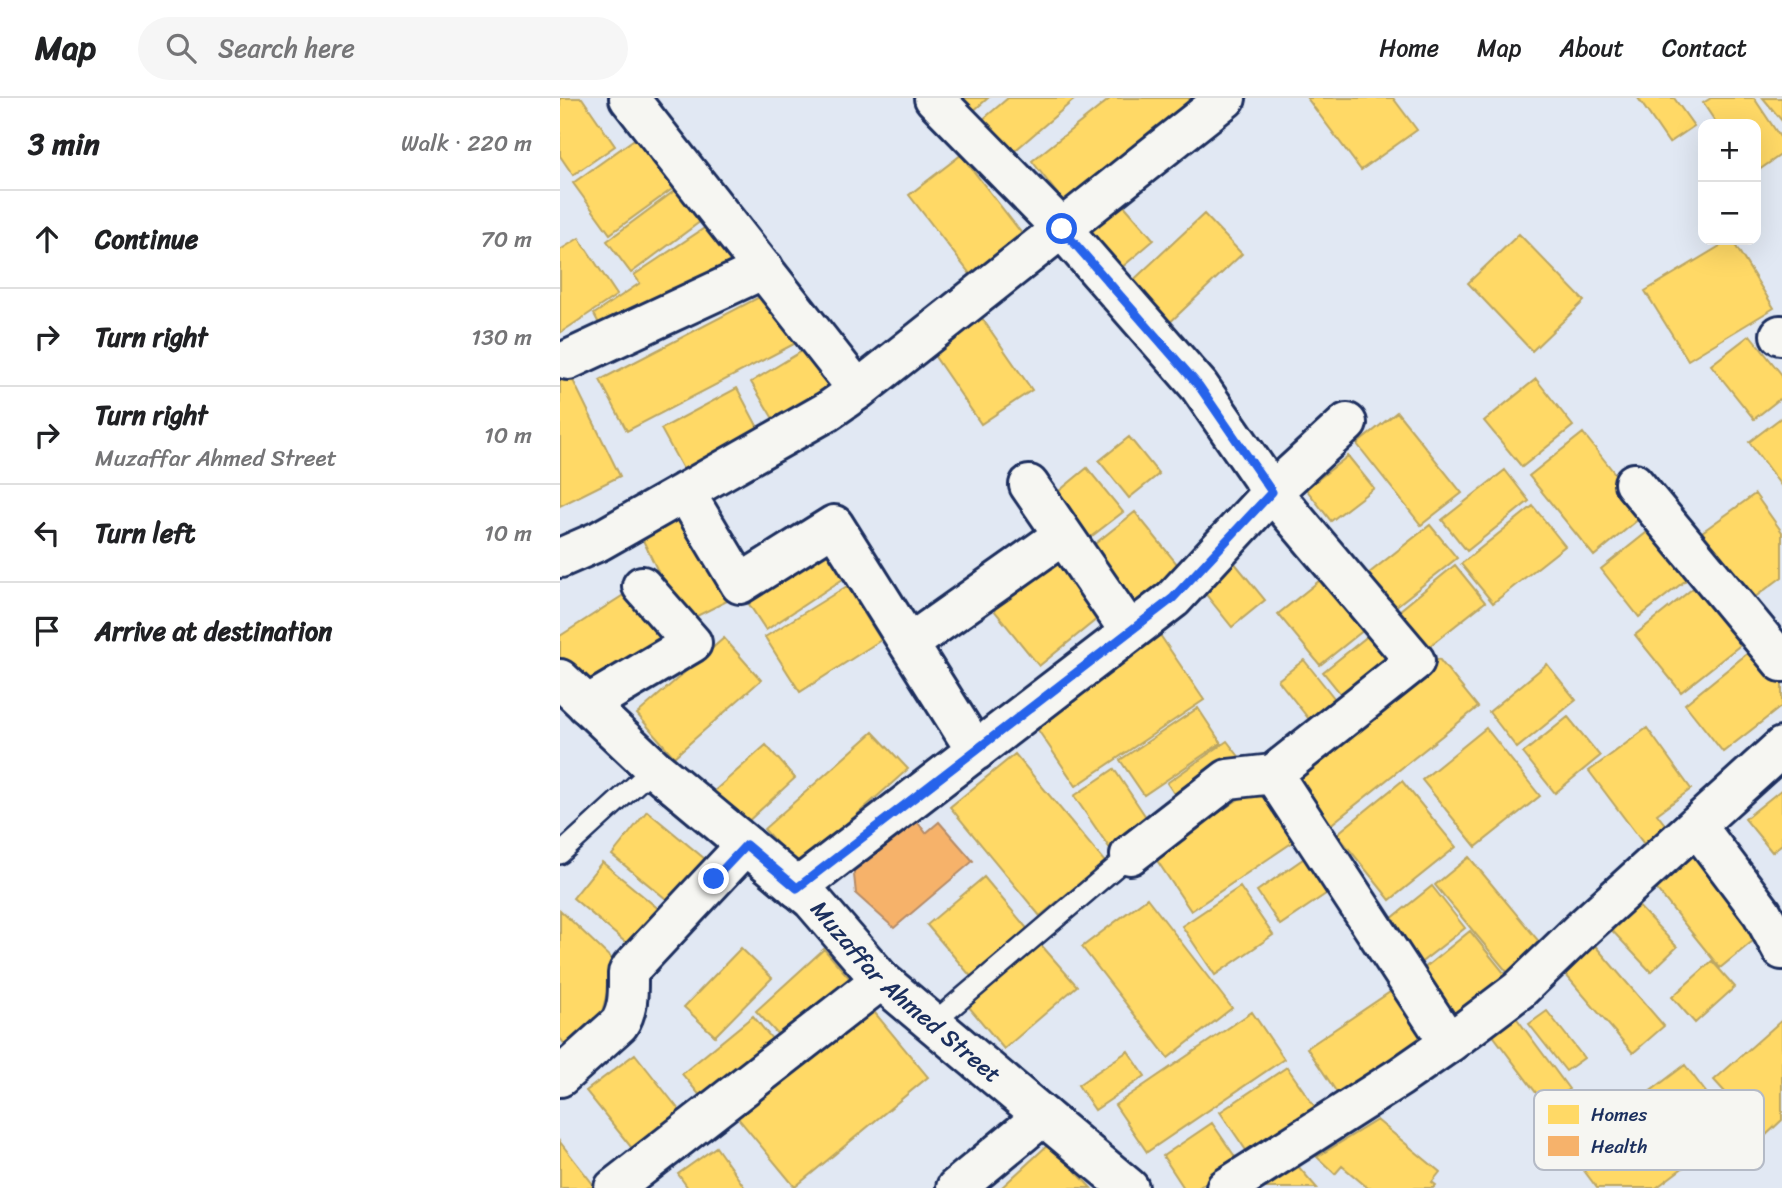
<!DOCTYPE html>
<html lang="en">
<head>
<meta charset="utf-8">
<style>
  :root { --surface:#fff; --page:#f6f6f6; --text:#202124; --muted:#757577; --line:#e0e0e0 }
  body { margin:0; font-family:Sriracha,sans-serif; background:var(--page); color:var(--text) }
  .controls { position:absolute; right:21px; top:21px; display:grid; overflow:hidden; border-radius:14px; box-shadow:0 7px 28px #0002 }
  .controls button { width:63px; height:63px; display:grid; place-items:center; padding:0; border:0; border-bottom:2px solid var(--line); background:var(--surface); color:var(--text); font:35px sans-serif }
  .stop { position:absolute; width:21px; height:21px; margin:-16px; border:5px solid #2563eb; border-radius:50%; background:#fff }
  .stop.end { background:#2563eb; border-color:#fff; box-shadow:0 2px 7px #0008 }
  .list { margin:0; padding:0; list-style:none }
  h2 { display:flex; justify-content:space-between; align-items:center; height:91px; margin:0; padding:0 28px; font-size:30px }
  h2 small { font-size:23px; font-weight:400; color:var(--muted) }
  .list li { display:grid; grid-template-columns:46px 1fr auto; gap:21px; align-items:center; box-sizing:border-box; height:98px; padding:0 28px; border-top:2px solid var(--line) }
  .list b { display:block; font-size:26px; white-space:nowrap }
  .list p { margin:0; font-size:23px; white-space:nowrap; color:var(--muted) }
  .list em { font-size:23px; font-style:normal; color:var(--muted) }
  .icon { flex:none; width:38px; height:38px; fill:none; stroke:currentColor; stroke-width:2; stroke-linecap:round; stroke-linejoin:round }
  .map { position:relative; flex:none; width:1222px; height:1090px; overflow:hidden }
  header { display:flex; align-items:center; gap:42px; box-sizing:border-box; height:98px; padding:0 35px; background:var(--surface); border-bottom:2px solid var(--line) }
  header strong { font-size:33px }
  nav { display:flex; gap:38px; margin-inline-start:auto; font-size:24px }
  .search { width:490px; height:63px; background:var(--page); display:flex; align-items:center; gap:18px; box-sizing:border-box; padding:0 24px; border-radius:38px; color:var(--muted); font-size:26px }
  main { display:flex }
  aside { flex:1; background:var(--surface) }
  .map>svg:first-child { display:block }
</style>
</head>
<body>
<header>
<strong>Map</strong>
<div class="search"><svg class="icon" aria-label="search" viewBox="0 0 24 24"><circle cx="10" cy="10" r="6"/><path d="M15 15l6 6"/></svg>Search here</div>
<nav><a>Home</a><a>Map</a><a>About</a><a>Contact</a></nav>
</header>
<main>
<aside>
<h2>3 min<small>Walk · 220 m</small></h2>
<ul class="list">
<li><svg class="icon" aria-label="ahead" viewBox="0 0 24 24"><path d="M12 20V5M6 11l6-6 6 6"/></svg><div><b>Continue</b></div><em>70 m</em></li>
<li><svg class="icon" aria-label="right" viewBox="0 0 24 24"><path d="M7 20v-9h11M14 6l5 5-5 5"/></svg><div><b>Turn right</b></div><em>130 m</em></li>
<li><svg class="icon" aria-label="right" viewBox="0 0 24 24"><path d="M7 20v-9h11M14 6l5 5-5 5"/></svg><div><b>Turn right</b><p>Muzaffar Ahmed Street</p></div><em>10 m</em></li>
<li><svg class="icon" aria-label="left" viewBox="0 0 24 24"><path d="M17 20v-9H6M10 6l-5 5 5 5"/></svg><div><b>Turn left</b></div><em>10 m</em></li>
<li><svg class="icon" aria-label="arrive" viewBox="0 0 24 24"><path d="M6 21V4h12l-3 4 3 4H6"/></svg><div><b>Arrive at destination</b></div></li>
</ul>
</aside>
<div class="map">
<svg width="1222" height="1090" viewBox="0 0 1222 1090">
  <rect width="100%" height="100%" fill="#e1e8f3"/>
  <filter id="ink" filterUnits="userSpaceOnUse"><feTurbulence type="fractalNoise" baseFrequency=".0143" numOctaves="2"/><feDisplacementMap in="SourceGraphic" scale="14" xChannelSelector="R" yChannelSelector="G"/><feConvolveMatrix kernelMatrix="1 2 1 2 8 2 1 2 1" color-interpolation-filters="sRGB"/></filter>
  <g filter="url(#ink)">
    <path fill="#ffd966" stroke="#bba664" stroke-width="2" d="M0,0H22L55,48L13,77L0,58Z
      M384,0H428L403,22Z
      M448,0H516L451,56L422,22Z
      M551,0H640L506,107L472,63Z
      M747,0H833L857,32L801,72Z
      M1078,0H1114L1134,28L1109,45Z
      M1151,0H1194L1222,42V56L1196,74V26H1157L1143,5Z
      M1203,0H1222V23Z
      M83,35L119,86L50,136L13,85Z
      M401,57L466,141L414,181L349,97Z
      M121,88L145,120L71,175L47,143Z
      M555,97L594,142L554,176L515,131Z
      M644,116L682,156L604,230L566,189Z
      M152,125L181,169L47,241L34,216L80,185L74,177Z
      M959,136L1024,203L972,253L908,185Z
      M19,140L57,197L0,235V152Z
      M1170,142H1172L1214,210L1128,262L1085,193Z
      M207,195L234,246L67,333L40,282Z
      M417,213L472,292L421,326L367,247Z
      M1190,237L1222,277V299L1194,321L1151,267Z
      M252,247L280,292L218,329L191,284Z
      M7,270L60,378L0,408V273Z
      M976,281L1013,328L962,369L924,323Z
      M177,290L204,341L129,382L101,331Z
      M837,314L902,395L861,427L797,346Z
      M1222,319V389L1189,344Z
      M1023,335L1086,415L1034,458L969,378Z
      M569,339L599,376L569,400L539,363Z
      M788,358L814,390L771,423L746,391Z
      M527,370L563,414L528,441L493,398Z
      M945,372L969,403L907,453L882,422Z
      M1195,396L1222,434V479L1191,502L1142,434Z
      M973,408L1005,448L933,505L901,466Z
      M122,411L167,503L123,525L78,432Z
      M575,414L626,477L582,512L531,449Z
      M1101,423L1140,471L1079,519L1041,471Z
      M870,427L897,460L835,509L808,476Z
      M264,439L289,477L206,532L181,494Z
      M498,450L548,512L479,568L429,506Z
      M669,458L705,502L672,529L636,484Z
      M895,467L925,504L862,554L833,518Z
      M769,475L810,527L760,567L718,516Z
      M1147,479L1193,537L1121,594L1075,537Z
      M287,488L321,542L240,594L205,539Z
      M73,491L103,537L19,591L0,563V538Z
      M814,533L839,564L788,605L763,574Z
      M600,537L644,602L516,688L472,623Z
      M164,540L201,582L114,659L77,616Z
      M1199,546L1222,574V608L1163,654L1125,606Z
      M879,561L918,609L764,732L725,684Z
      M744,562L782,610L756,630L718,582Z
      M987,566L1016,602L957,650L929,614Z
      M638,610L661,645L584,697L560,662Z
      M1008,619L1040,658L995,695L963,655Z
      M926,630L980,698L916,749L862,682Z
      M1087,630L1131,691L1097,716L1113,737L1090,754L1029,673Z
      M313,634L348,671L238,769L204,731Z
      M667,643L684,665L623,709L607,685Z
      M206,647L235,680L183,728L153,694Z
      M455,656L545,764L480,818L390,709Z
      M554,671L592,728L553,755L514,698Z
      M706,683L742,738L631,813L594,758Z
      M842,683L896,749L830,802L777,736Z
      M1222,691V746L1212,754L1185,721Z
      M87,713L151,766L116,809L52,757Z
      M1136,746L1205,833L1160,870L1090,783Z
      M756,752L779,787L720,827L697,793Z
      M909,759L986,852L952,880L875,787Z
      M42,764L107,818L77,854L13,800Z
      M424,779L470,834L414,882L367,827Z
      M872,788L905,830L859,866L826,825Z
      M680,789L713,837L655,877L622,828Z
      M587,800L672,910L608,960L522,849Z
      M1071,800L1117,849L1091,874L1045,825Z
      M0,812L55,864L37,933L6,948L0,940Z
      M910,833L953,886L899,929L857,876Z
      M476,841L517,888L444,951L404,903Z
      M1031,843L1104,928L1073,955L1000,870Z
      M181,850L212,880L155,938L124,909Z
      M264,851L292,883L225,944L196,913Z
      M1152,863L1175,889L1135,925L1112,899Z
      M839,888L872,937L780,999L747,950Z
      M310,909L368,979L235,1089L177,1019Z
      M987,913L1024,960L1006,973L969,926Z
      M692,914L724,961L587,1054L555,1007Z
      M952,914L1009,991L986,1008L929,932Z
      M193,918L218,948L147,1006L122,976Z
      M1222,922V1022L1205,1038L1154,982Z
      M568,953L585,978L535,1012L518,987Z
      M75,956L131,1027L83,1064L26,993Z
      M1125,967L1174,1031L1096,1090H1037L1010,1054Z
      M727,969L757,1012L690,1058L660,1014Z
      M817,1022L880,1074L872,1084L876,1087L873,1090H808L782,1068L775,1076L757,1059Z
      M652,1025L678,1063L638,1090H624L603,1058Z
      M0,1044L36,1090H0Z
      M490,1045L531,1090H441Z
      M156,1049L185,1090H128L118,1076Z
      M730,1059L757,1090H692Z"/>
    <path fill="#f6b26b" stroke="#b48b67" stroke-width="2" d="M351,716L366,735L379,724L413,763L334,830L296,796L293,767Z"/>
    <g fill="none" stroke-linecap="round" stroke-linejoin="round">
      <defs>
        <path id="lane" d="M0,756L94,670
          M373,925L570,757"/>
        <path id="street" d="M69,0L298,292
          M374,0L502,131L639,288L712,394L855,563L713,676L889,945
          M1220,237H1222
          M8,262L204,171
          M1074,385L1222,564
          M469,387L570,534
          M125,394L180,486L274,427L416,653
          M0,460L39,443L268,313L298,292L666,0
          M349,546L503,437
          M27,607L132,545L82,488
          M1136,727L1202,815L1222,852
          M570,757L668,681L713,676
          M237,790L613,501L712,394L787,325
          M0,979L59,926C69,911 68,893 68,875L71,870L186,747
          M54,1090L321,882
          M396,1090L483,1018
          M666,1090L840,979L889,945L959,892L1023,830L1222,649"/>
        <g id="secondary">
          <path id="s1" d="M0,581L94,670L252,802L321,882L569,1090"/>
        </g>
      </defs>
      <use href="#lane" stroke="#1b2f5e" stroke-width="24"/>
      <use href="#street" stroke="#1b2f5e" stroke-width="44"/>
      <use href="#secondary" stroke="#1b2f5e" stroke-width="44"/>
      <use href="#lane" stroke="#f6f6f2" stroke-width="19"/>
      <use href="#street" stroke="#f6f6f2" stroke-width="38"/>
      <use href="#secondary" stroke="#f6f6f2" stroke-width="38"/>
    </g>
  </g>
  <g fill="none" stroke-linecap="round" stroke-linejoin="round" filter="url(#ink)">
    <path stroke="#2563eb" stroke-width="9" d="M154,781L186,747L237,790L613,500L712,394L639,288L502,131"/>
  </g>
  <g text-anchor="middle" dominant-baseline="central" stroke-width="7" stroke-linejoin="round" paint-order="stroke">
    <g font-size="24" fill="#1b2f5e" stroke="#f6f6f2">
      <text stroke="none"><textPath href="#s1" startOffset="467">Muzaffar Ahmed Street</textPath></text>
    </g>
  </g>
  <rect x="974" y="992" width="230" height="80" rx="10" fill="#f6f6f2" stroke="#b4bac6" stroke-width="2"/>
  <rect x="988" y="1007" width="31" height="19" fill="#ffd966"/>
  <rect x="988" y="1038" width="31" height="20" fill="#f6b26b"/>
  <g font-size="19" fill="#1b2f5e">
    <text x="1031" y="1023">Homes</text>
    <text x="1031" y="1055">Health</text>
  </g>
</svg>
<div class="controls">
<button>+</button>
<button>−</button>
</div>
<div class="stop" style="left:502px;top:131px"></div>
<div class="stop end" style="left:154px;top:781px"></div>
</div>
</main>
</body>
</html>
